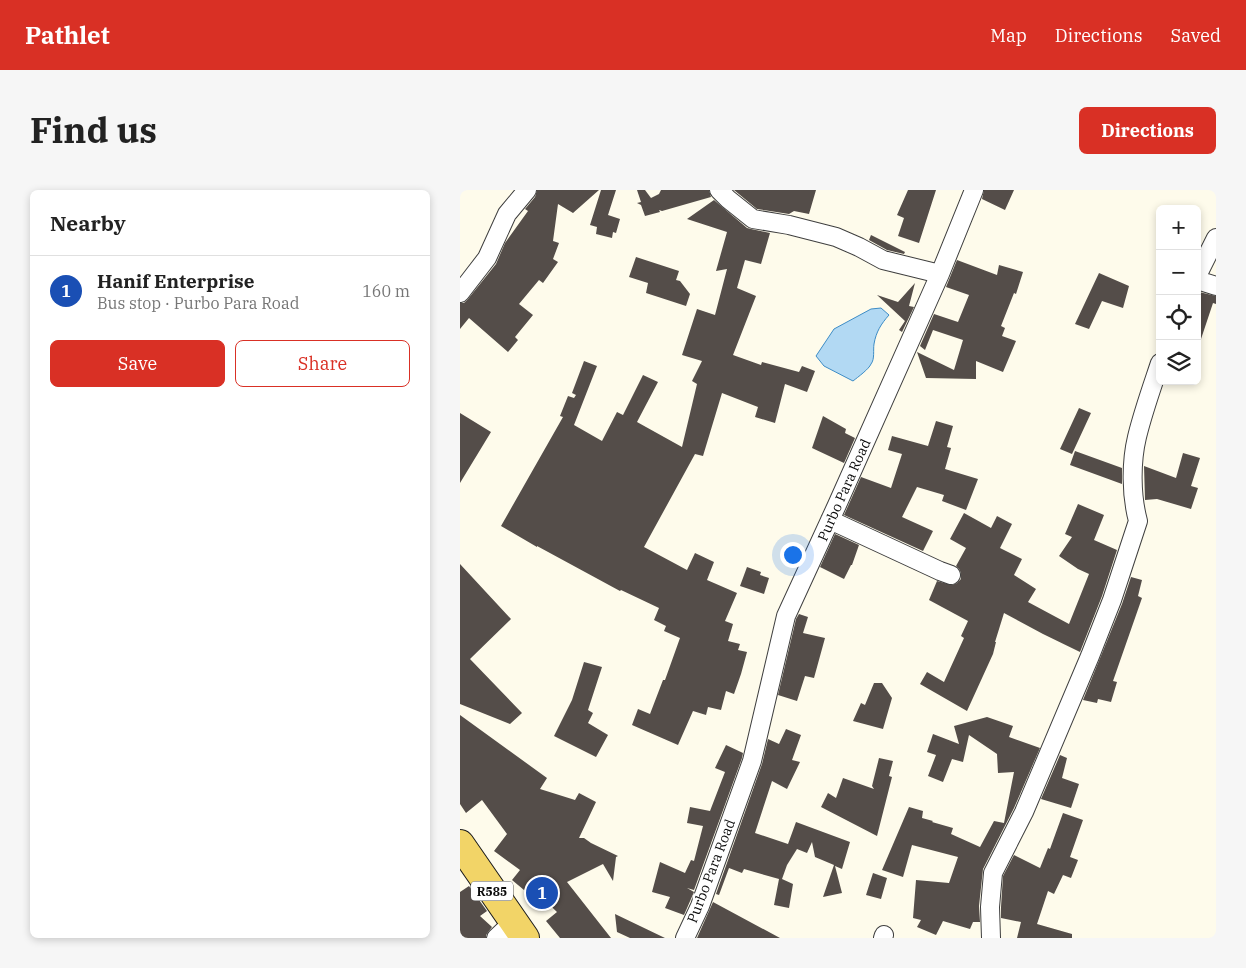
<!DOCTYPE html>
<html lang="en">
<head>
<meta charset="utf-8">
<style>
  :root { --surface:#fff; --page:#f6f6f6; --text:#222; --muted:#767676; --line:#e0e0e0; --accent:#d93025 }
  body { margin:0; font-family:"IBM Plex Serif",serif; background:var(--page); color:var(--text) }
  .controls { position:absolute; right:15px; top:15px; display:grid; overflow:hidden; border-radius:8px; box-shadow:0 2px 8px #0003 }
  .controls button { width:45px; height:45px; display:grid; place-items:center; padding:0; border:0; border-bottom:1px solid var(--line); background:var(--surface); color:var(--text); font:25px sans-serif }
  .you { position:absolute; left:332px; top:364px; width:18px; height:18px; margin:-12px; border:4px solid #fff; border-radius:50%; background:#1a73e8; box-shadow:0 0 0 8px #1a73e833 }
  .badge { display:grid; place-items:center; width:32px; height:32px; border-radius:50%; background:var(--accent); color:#fff; font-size:16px; font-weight:700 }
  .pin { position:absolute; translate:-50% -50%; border:2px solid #fff; box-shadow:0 1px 5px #0006 }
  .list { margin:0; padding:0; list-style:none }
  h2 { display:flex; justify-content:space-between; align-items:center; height:65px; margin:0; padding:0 20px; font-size:21px }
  h2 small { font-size:16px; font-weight:400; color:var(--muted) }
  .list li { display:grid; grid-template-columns:32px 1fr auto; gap:15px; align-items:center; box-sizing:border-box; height:70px; padding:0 20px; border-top:1px solid var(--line) }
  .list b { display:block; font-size:19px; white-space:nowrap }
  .list p { margin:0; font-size:16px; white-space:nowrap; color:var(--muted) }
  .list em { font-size:16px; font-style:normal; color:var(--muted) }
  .actions { display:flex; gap:10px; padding:15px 20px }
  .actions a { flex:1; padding:11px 0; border:1px solid var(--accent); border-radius:8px; text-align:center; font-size:18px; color:var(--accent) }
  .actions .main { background:var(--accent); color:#fff }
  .icon { flex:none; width:28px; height:28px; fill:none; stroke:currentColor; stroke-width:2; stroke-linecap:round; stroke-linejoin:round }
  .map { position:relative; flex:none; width:756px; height:748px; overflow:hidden; border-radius:8px }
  header { display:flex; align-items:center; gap:30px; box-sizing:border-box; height:70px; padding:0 25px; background:var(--accent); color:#fff }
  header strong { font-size:24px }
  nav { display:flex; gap:28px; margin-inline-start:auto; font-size:18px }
  .intro { display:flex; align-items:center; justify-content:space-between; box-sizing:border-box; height:120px; padding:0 30px }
  h1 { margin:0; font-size:35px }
  .button { padding:12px 22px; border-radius:8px; background:var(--accent); color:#fff; font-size:18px; font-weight:700 }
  main { display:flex; gap:30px; padding:0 30px }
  aside { flex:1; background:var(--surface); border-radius:8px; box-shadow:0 2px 8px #0003 }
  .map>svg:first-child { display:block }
</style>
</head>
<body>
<header>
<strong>Pathlet</strong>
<nav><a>Map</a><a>Directions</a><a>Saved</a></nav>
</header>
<div class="intro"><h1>Find us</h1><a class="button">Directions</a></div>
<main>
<aside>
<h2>Nearby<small></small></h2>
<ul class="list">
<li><span class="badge" style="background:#1a4fb4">1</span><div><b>Hanif Enterprise</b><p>Bus stop · Purbo Para Road</p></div><em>160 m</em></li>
</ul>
<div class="actions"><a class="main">Save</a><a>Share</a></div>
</aside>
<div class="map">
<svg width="756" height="748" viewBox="0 0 756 748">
  <rect width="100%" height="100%" fill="#fefbeb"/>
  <path fill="#b2d9f3" stroke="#3d8cc6" d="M421,118L429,125C421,134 416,142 414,154C413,160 415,169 411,174C409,179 398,187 393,191L364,176L356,166L374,139L411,119Z"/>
  <path fill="#544d49" d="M77,0H139L113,23L98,14L93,51L99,53L93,69L98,72L83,93L79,90L59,114L73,125L55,147L58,150L48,162L9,128L0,139V113H4L8,109L36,74L45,53L68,21L65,19L75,7Z
    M141,0H156L148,25L160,29L156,43L153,42L152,48L136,44L137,37L130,35Z
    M177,0H185L191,8L199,4L201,0H249L251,7L202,21L199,20L200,22L185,26L181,15L177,13L181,12Z
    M274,0H356L349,24L334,21L329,24L297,19Z
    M448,0H476L459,53L438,46L444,28L437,25Z
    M524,0H554L545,20L522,9Z
    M254,10L287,38L291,39L310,43L301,74L285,70L277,98L296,106L273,165L301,175L302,172L339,182L342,176L355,181L347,202L325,194L315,233L295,227L298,217L262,203L243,266L235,264L184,357L227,380L235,363L254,372L247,390L277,403L265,431L273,434L268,451L280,454L278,460L287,462L281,484L274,504L266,501L261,520L248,517L246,525L233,521L218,555L172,535L178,519L190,524L203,490H205L220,448L204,441L206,436L194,430L199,418L161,400L160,401L77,356V357L41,336L103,227L100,226L108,206L114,208L116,205L112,203L124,171L137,176L114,235L142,251L157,222L163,225L183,185L198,192L177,232L222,257L237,194L232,191L242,171L222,165L237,119L255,125L267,79L256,81L267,42L227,29Z
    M411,45L445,62L444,64L427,60L409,50Z
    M176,67L219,81L216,90L220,91L230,104L226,116L186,103L188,93L169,87Z
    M497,70L537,85L539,75L563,82L556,104L554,103L541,136L545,138L542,146L556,151L543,182L516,171V189L466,188L457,162L494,180L503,150L473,140L465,160L460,156L474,124L498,132L509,105L486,97Z
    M639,83L669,96L663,118L642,111L629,139L615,134Z
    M455,93L449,116L454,117L442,142L439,140L445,131L417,105L438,112Z
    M739,102L756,106V114L753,113L740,152H737V106Z
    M619,218L631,223L612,264L600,259Z
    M0,223L31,242L0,293Z
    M363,226L386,239L385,243L395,248L384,273L352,258Z
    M476,231L493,236L487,257L491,258L485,279L518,289L506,320L482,311L484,305L457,297L442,327L473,341L463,361L384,325L401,287L431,298L442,264L428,260L432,246L468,256Z
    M615,261L662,278V294L610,275Z
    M723,263L740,268L731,296L738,298L731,319L697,309L685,310L684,276L716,288Z
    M618,314L644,325L634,350L657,360L642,406L620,462L583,444L544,423L535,452H536L533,464L507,521L460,494L467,482L484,492L504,448L501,446L508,431L469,410L477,391L492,395L497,393L501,389V383L499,379L496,376L506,358L490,349L504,323L531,338L537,326L552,334L540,358L562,369L554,385L576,399L568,412L609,434L629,384L618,379L599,366L612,347L605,344Z
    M375,344L399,355L392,375H391L384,389L360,377Z
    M0,374L51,429L10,469L62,523L50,534L0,514Z
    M287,377L301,382L300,385L309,388L304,404L280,396Z
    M671,387L682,390L678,406L682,408L653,491L657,492L651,512L638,509L637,513L623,510L662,414Z
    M339,424L348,427L343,443L365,448L354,488L345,486L337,511L318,505L336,429Z
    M124,472L142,477L128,520L133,523L128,533L148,545L136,567L94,546L112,510Z
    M414,493H422L432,508L423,539L393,531L401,513L405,515Z
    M0,525L87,588L80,599L115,610L119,603L136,612L119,648H124L131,653L158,666L156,667L153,691L143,674L107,692L151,748H100L86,731L97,722L70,696L64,700L52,690L60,680L34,661L47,644L22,610L6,623L0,614Z
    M527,527L553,536L549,547L580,558L554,618L523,679L519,716L520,732H513L510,739L483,731L476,745L457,737L461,730L453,728L456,690L489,693L498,667L452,655L443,687L422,680L449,617L463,621L462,628L473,631L472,632L493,638L491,644L520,657L534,631L544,633L554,582L538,583L537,564L509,545L503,572L492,569L483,592L468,586L476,565L467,562L473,544L499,554L494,536Z
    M326,539L341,545L332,570L340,572L327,599L312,591L295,643L328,654L336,632L390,652L382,679L375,676L382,703L363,707L374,675L355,667L352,652L347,663L337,659L327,675L322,689L333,694L329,718L314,715L319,689L284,679L282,683L269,678L259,705L256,704L302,574L308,549L319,554Z
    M266,555L283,563L282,568L234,700L227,698L234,702L224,725L205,718L210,707L192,702L200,672L225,683L231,670L234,671L243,636L227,633L230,617L250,621L265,582L255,578Z
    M600,565L607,568L602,588L619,594L611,618L581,609Z
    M419,568L433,571L429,586L432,587L417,646L361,617L368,603L376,608L383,588L414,599L412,596Z
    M603,623L623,630L610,667L618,670L611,688L603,685L594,704L588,701L577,734L612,744V748H557L561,732L541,728V717L543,686L554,665L580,678L588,658L590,659Z
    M413,683L427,688L421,709L406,705Z
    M9,696L27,721L20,726L32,737L26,745V748H0V702Z
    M253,712L320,748H237Z
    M155,724L205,748H170L157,742Z"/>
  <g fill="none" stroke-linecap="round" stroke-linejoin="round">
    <defs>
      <path id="street" d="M259,0L268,9L293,29L329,35L376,47L399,57L423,70L480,84
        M737,86L756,48
        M737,90L756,96
        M0,103L27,68L47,24L67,0
        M370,330L480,381L491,385
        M36,748L54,731
        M225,748L240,716L292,571L326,426L377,315L480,84L514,0
        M423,748L424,745
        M531,748L530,717L533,683L564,622L630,466L652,410L678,331C671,305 671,272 677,247C683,222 692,197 700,173"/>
      <path id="primary" d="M0,654L65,748"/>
    </defs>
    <use href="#street" stroke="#3f3f3f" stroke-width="20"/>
    <use href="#primary" stroke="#1d1d1d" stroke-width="30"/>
    <use href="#street" stroke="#fff" stroke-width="18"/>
    <use href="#primary" stroke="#f2d467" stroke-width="28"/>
  </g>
  <g text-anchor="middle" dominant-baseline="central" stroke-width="5" stroke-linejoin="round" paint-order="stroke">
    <rect fill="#fff" stroke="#555" stroke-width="1" x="11" y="691.5" width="42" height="19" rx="4"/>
    <g font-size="12" font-weight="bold" fill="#0c0c0c">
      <text x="32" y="701">R585</text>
    </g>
    <g font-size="14" fill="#0c0c0c" stroke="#fff">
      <text transform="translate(384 300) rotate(-66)">Purbo Para Road</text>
      <text transform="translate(251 681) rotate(-69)">Purbo Para Road</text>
    </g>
  </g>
</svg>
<div class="controls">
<button>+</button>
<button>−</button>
<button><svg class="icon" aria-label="locate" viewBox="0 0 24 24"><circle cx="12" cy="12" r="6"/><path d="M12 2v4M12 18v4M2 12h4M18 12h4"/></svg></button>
<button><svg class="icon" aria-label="layers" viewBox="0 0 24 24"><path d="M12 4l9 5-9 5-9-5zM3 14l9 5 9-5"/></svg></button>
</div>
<div class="you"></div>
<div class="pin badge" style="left:82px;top:703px;background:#1a4fb4">1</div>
</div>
</main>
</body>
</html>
